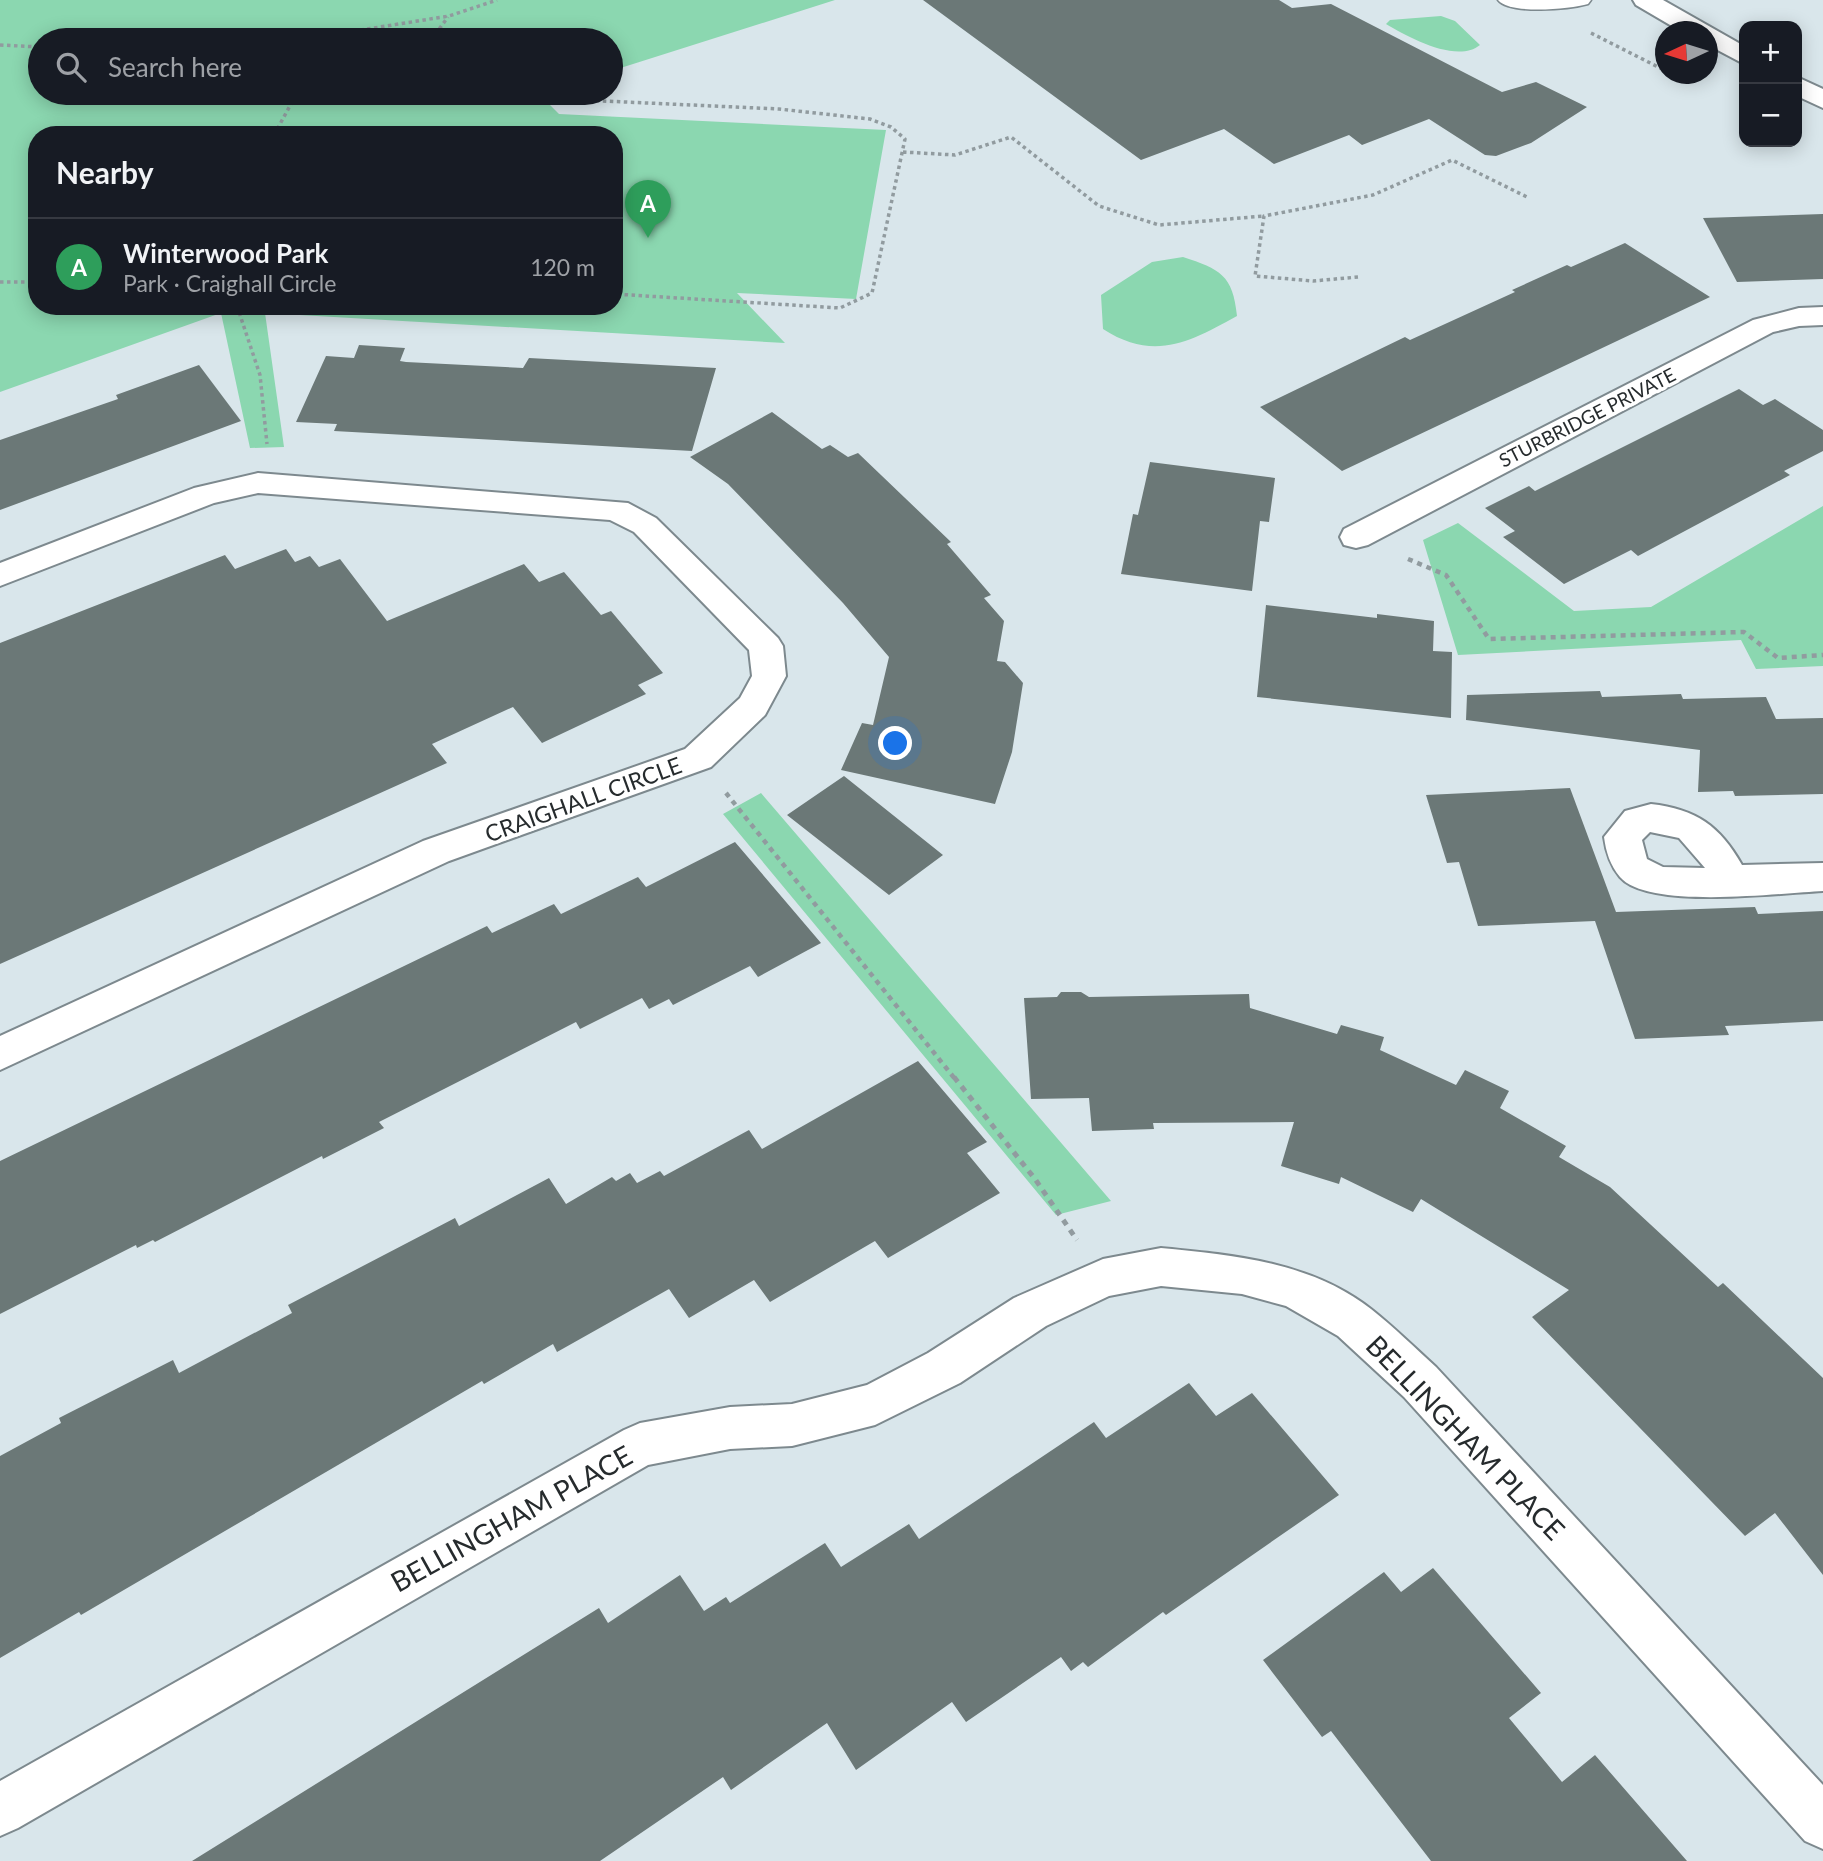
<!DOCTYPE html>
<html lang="en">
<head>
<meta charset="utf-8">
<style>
  :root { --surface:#171b24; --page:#242831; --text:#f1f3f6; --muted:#9ea1a6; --line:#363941; --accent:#7c3aed }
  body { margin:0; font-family:Lato,sans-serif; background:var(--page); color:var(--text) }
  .controls { position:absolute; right:21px; top:21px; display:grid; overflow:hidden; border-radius:14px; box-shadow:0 4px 18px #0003 }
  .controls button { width:63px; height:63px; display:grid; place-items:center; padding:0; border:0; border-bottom:2px solid var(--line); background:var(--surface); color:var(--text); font:35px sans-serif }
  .compass { position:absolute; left:1655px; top:21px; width:63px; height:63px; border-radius:50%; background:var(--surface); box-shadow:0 4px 18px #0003; rotate:266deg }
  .you { position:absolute; left:896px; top:744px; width:24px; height:24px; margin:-18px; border:5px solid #fff; border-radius:50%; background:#1a73e8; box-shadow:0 0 0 10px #1a73e833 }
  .badge { display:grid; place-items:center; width:46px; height:46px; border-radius:50%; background:var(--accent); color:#fff; font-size:23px; font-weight:700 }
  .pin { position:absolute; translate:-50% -58px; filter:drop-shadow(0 2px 4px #0008) }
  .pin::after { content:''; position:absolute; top:37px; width:24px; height:21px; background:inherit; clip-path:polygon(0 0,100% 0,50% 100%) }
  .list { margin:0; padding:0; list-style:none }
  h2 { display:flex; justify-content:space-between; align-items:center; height:91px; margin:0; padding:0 28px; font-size:30px }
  h2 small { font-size:23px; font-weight:400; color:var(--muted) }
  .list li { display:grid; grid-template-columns:46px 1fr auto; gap:21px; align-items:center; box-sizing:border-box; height:98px; padding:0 28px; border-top:2px solid var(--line) }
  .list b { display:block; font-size:26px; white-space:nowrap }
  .list p { margin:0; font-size:23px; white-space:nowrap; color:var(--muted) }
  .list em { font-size:23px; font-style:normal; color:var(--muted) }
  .icon { flex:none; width:38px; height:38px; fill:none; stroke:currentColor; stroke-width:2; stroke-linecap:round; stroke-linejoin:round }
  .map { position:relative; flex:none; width:1823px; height:1861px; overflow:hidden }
  .search { position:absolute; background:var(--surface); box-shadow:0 4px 18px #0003; left:28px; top:28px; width:595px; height:77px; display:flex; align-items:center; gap:18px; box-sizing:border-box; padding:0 24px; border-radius:38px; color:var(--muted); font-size:26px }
  .panel { position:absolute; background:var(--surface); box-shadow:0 4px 18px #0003; left:28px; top:126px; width:595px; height:189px; border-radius:28px }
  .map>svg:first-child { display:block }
</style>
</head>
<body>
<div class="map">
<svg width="1823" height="1861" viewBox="0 0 1823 1861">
  <rect width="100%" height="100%" fill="#d9e6eb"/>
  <path fill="#8bd7b0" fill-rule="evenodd" d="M0,0H835L611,71V40H40V93H543L540,95L559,114L886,130L856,299L737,293L785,343L265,313L284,447L250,448L221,313L0,392ZM37,135H614V306H37Z
    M1441,16L1455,21L1480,45C1457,64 1408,37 1386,24L1390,20Z
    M1183,257C1220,269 1233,275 1237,316C1190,342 1154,362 1103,329L1101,295L1152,262Z
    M1823,506V666L1756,669L1741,640L1458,655L1423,540L1458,523L1574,611L1651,607Z
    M761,793L1111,1201L1056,1215L723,814Z"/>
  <path fill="#6b7877" d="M923,0H1279L1292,8L1331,4L1502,92L1536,82L1587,107L1531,143L1496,156L1485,155L1429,119L1362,145L1349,135L1274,164L1224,129L1141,160Z
    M1823,214V279L1737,282L1703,218Z
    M1625,243L1710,297L1342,471L1260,407L1405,337L1410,340L1515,292L1512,290L1567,265L1571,267Z
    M359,345L405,348L400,361L406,362L523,368L529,358L716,368L692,451L334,431L337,424L296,422L326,356L354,358Z
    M199,365L241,421L0,510V440L118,399L116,395Z
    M1739,389L1763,405L1775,399L1823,430V451L1784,471L1790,475L1638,556L1631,550L1564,584L1503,537L1515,531L1485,508L1529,486L1535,491Z
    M772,412L822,449L830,445L848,457L858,453L951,542L947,544L991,595L984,598L1004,621L997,661L1005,662L1023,683L1012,752L995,804L841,770L862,723L873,725L889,657L843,603L728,484L690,457Z
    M1150,462L1275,478L1269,522L1260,521L1252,591L1121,574L1133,514L1138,515Z
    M286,549L295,562L310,556L319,567L340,559L387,621L524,564L539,582L564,572L601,615L611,611L663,673L638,685L646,694L542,743L513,707L432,744L447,763L0,964V643L225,555L235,569Z
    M1266,605L1377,618V614L1434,621L1433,651L1452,652L1451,718L1257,697Z
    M1600,691L1602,697L1681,694L1683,699L1766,697L1776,719L1823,718V794L1735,796L1733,791L1698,792L1700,750L1466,720L1467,695Z
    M844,776L943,855L889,895L787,815Z
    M1570,788L1616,912L1755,907L1758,914L1823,911V1021L1725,1026L1729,1035L1635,1039L1595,921L1478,926L1459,862L1447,863L1426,795Z
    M735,842L821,943L758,977L750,966L673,1005L669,999L649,1009L642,998L580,1029L576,1022L379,1122L384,1128L323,1159L322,1156L155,1242L153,1240L137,1248L136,1245L0,1314V1161L487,926L492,933L554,904L561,914L638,877L646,887Z
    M1061,992H1081L1089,997L1249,994L1250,1008L1337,1034L1341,1025L1384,1037L1380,1050L1456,1085L1465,1070L1509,1091L1500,1108L1566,1146L1559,1157L1610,1187L1718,1287L1723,1283L1823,1378V1575L1775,1513L1745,1536L1532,1317L1569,1290L1421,1199L1413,1212L1341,1177L1339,1184L1281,1166L1294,1122L1153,1123L1154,1129L1092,1131L1089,1098L1031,1099L1024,998L1057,997Z
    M918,1061L987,1142L967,1153L1000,1193L888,1258L875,1241L770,1302L754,1280L689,1318L669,1289L557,1352L553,1344L484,1384L482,1381L81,1615L79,1612L0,1658V1456L61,1423L59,1418L173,1360L179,1373L292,1313L288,1305L455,1218L459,1226L549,1178L566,1204L612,1177L616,1181L630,1173L637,1183L660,1171L664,1176L749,1130L762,1149Z
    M1189,1383L1216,1416L1252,1393L1339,1495L1166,1615L1163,1612L1088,1667L1083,1662L1071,1671L1061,1657L966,1722L952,1702L856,1770L827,1723L731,1790L723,1777L600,1861H192L599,1608L608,1623L680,1575L704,1611L726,1597L730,1603L825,1543L841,1567L909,1524L919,1539L1094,1422L1106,1438Z
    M1433,1568L1541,1693L1509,1718L1562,1782L1595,1755L1687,1861H1431L1331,1731L1322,1737L1263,1660L1384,1572L1401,1592Z"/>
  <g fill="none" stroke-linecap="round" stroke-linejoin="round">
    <defs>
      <path id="service" d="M1498,0H1591L1588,4C1570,9 1510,15 1498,0Z"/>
      <path id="minor" d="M1823,307V325L1799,326L1773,332L1368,545L1356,548L1344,545L1340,537L1344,529L1753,320L1799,308Z
        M258,473L628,503L656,518L778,638L783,646L786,676L765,715L711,767L449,861L0,1070V1036L423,841L685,749L740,698L752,676L749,650L634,532L610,520L258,493L214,503L0,586V563L194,488Z
        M1651,804C1696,809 1720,826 1742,865L1823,863V891C1780,893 1648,910 1620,877C1610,865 1606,852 1604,837L1625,811ZM1650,832L1679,838L1705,868L1663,867L1647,859L1642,840Z
        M1161,1248C1234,1255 1311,1262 1371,1309C1394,1327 1415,1348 1436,1367L1823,1785V1849L1805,1841L1404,1397L1338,1336L1286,1306L1242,1294L1161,1286L1109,1296L1046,1326L960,1383L875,1425L792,1446L730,1449L648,1465L18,1828L0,1836V1781L624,1430L640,1423L730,1407L792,1404L867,1385L928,1353L1014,1298L1103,1259Z"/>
      <path id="tertiary" d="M1633,0H1663L1744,46V64L1708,45V32H1682L1636,5Z
        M1797,77L1823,89V108L1797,96Z"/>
    </defs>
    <use href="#service" stroke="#7d898e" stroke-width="3"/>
    <use href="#minor" stroke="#7d898e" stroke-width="4"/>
    <use href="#tertiary" stroke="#7d898e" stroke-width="4"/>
    <path stroke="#919b9f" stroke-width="3.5" stroke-dasharray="3.5 3.5" stroke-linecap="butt" d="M1591,33L1666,71
      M298,40L449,16L497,0
      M431,40L448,17
      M0,45L40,47
      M1671,74L1674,75
      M428,93L779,109L870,119L891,127L905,139L872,293L840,308L614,294
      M274,135L297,93
      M903,152L955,155L1011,137L1099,206L1159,225L1264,216
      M1358,277L1313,281L1255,276L1264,216L1373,195L1452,160L1527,197
      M0,282H37
      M237,306L260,375L267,444"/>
    <path stroke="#919b9f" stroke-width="4.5" stroke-dasharray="5 5" stroke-linecap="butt" d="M1408,559L1446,575L1489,639L1744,632L1778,658L1823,655
      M726,793L955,1079"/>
    <path stroke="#919b9f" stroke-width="5" stroke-dasharray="6 6" stroke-linecap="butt" d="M954,1077L1035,1179L1077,1240"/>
    <use href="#service" fill="#fff" fill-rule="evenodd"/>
    <use href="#minor" fill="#fff" fill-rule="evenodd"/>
    <use href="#tertiary" fill="#fff" fill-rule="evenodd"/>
  </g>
  <g text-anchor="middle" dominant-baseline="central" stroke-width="7" stroke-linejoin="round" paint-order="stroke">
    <g font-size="19" fill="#262b2d" stroke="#fff">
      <text transform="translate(1587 417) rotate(-27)">STURBRIDGE PRIVATE</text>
    </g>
    <g font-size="23" fill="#262b2d" stroke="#fff">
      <text transform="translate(583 799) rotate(-20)">CRAIGHALL CIRCLE</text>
    </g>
    <g font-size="28" fill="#262b2d" stroke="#fff">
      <text transform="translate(1466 1437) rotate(46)">BELLINGHAM PLACE</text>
      <text transform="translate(511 1518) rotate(-29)">BELLINGHAM PLACE</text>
    </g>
  </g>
</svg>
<div class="controls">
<button>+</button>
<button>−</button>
</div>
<svg class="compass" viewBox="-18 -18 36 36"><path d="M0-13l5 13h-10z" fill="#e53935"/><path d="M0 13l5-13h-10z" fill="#9ea1a6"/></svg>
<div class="you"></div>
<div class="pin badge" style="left:648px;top:238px;background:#2e9e5b">A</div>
<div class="search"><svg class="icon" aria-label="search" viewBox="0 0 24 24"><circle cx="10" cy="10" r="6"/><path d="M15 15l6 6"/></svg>Search here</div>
<section class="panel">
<h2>Nearby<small></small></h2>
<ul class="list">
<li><span class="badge" style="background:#2e9e5b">A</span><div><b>Winterwood Park</b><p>Park · Craighall Circle</p></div><em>120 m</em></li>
</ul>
</section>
</div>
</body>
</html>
